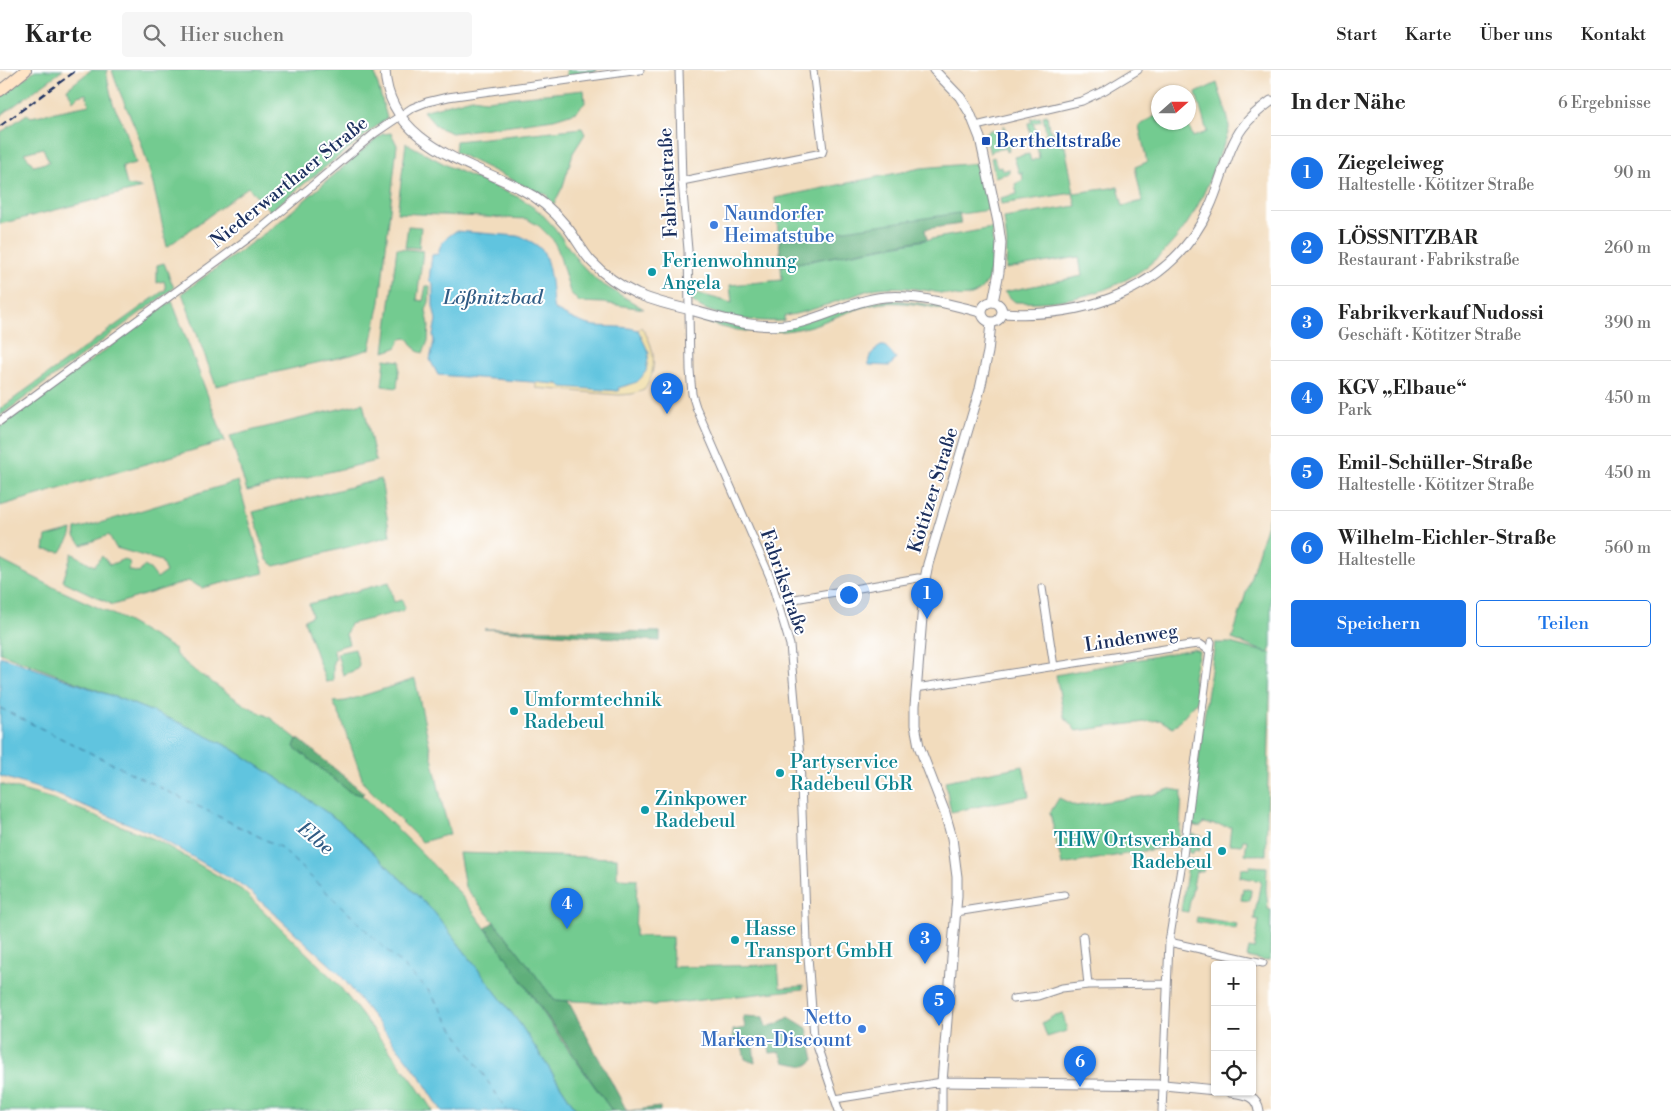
<!DOCTYPE html>
<html lang="de">
<head>
<meta charset="utf-8">
<style>
  :root { --surface:#fff; --page:#f6f6f6; --text:#222; --muted:#767676; --line:#e0e0e0; --accent:#1a73e8 }
  body { margin:0; font-family:"Libre Bodoni",serif; background:var(--page); color:var(--text) }
  .controls { position:absolute; right:15px; bottom:15px; display:grid; overflow:hidden; border-radius:5px; box-shadow:0 1px 4px #0004 }
  .controls button { width:45px; height:45px; display:grid; place-items:center; padding:0; border:0; border-bottom:1px solid var(--line); background:var(--surface); color:var(--text); font:25px sans-serif }
  .compass { position:absolute; left:1151px; top:15px; width:45px; height:45px; border-radius:50%; background:var(--surface); box-shadow:0 1px 4px #0004; rotate:69deg }
  .you { position:absolute; left:848px; top:524px; width:18px; height:18px; margin:-12px; border:4px solid #fff; border-radius:50%; background:#1a73e8; box-shadow:0 0 0 8px #1a73e833 }
  .badge { display:grid; place-items:center; width:32px; height:32px; border-radius:50%; background:var(--accent); color:#fff; font-size:16px; font-weight:700 }
  .pin { position:absolute; translate:-50% -41px; filter:drop-shadow(0 1px 2px #0008) }
  .pin::after { content:''; position:absolute; top:26px; width:18px; height:15px; background:inherit; clip-path:polygon(0 0,100% 0,50% 100%) }
  .list { margin:0; padding:0; list-style:none }
  h2 { display:flex; justify-content:space-between; align-items:center; height:65px; margin:0; padding:0 20px; font-size:21px }
  h2 small { font-size:16px; font-weight:400; color:var(--muted) }
  .list li { display:grid; grid-template-columns:32px 1fr auto; gap:15px; align-items:center; box-sizing:border-box; height:75px; padding:0 20px; border-top:1px solid var(--line) }
  .list b { display:block; font-size:19px; white-space:nowrap }
  .list p { margin:0; font-size:16px; white-space:nowrap; color:var(--muted) }
  .list em { font-size:16px; font-style:normal; color:var(--muted) }
  .actions { display:flex; gap:10px; padding:15px 20px }
  .actions a { flex:1; padding:11px 0; border:1px solid var(--accent); border-radius:5px; text-align:center; font-size:18px; color:var(--accent) }
  .actions .main { background:var(--accent); color:#fff }
  .icon { flex:none; width:28px; height:28px; fill:none; stroke:currentColor; stroke-width:2; stroke-linecap:round; stroke-linejoin:round }
  .map { position:relative; flex:none; width:1271px; height:1041px; overflow:hidden }
  header { display:flex; align-items:center; gap:30px; box-sizing:border-box; height:70px; padding:0 25px; background:var(--surface); border-bottom:1px solid var(--line) }
  header strong { font-size:24px }
  nav { display:flex; gap:28px; margin-inline-start:auto; font-size:18px }
  .search { width:350px; height:45px; background:var(--page); display:flex; align-items:center; gap:12px; box-sizing:border-box; padding:0 18px; border-radius:5px; color:var(--muted); font-size:19px }
  main { display:flex }
  aside { flex:1; background:var(--surface) }
  .map>svg:first-child { display:block }
</style>
</head>
<body>
<header>
<strong>Karte</strong>
<div class="search"><svg class="icon" aria-label="search" viewBox="0 0 24 24"><circle cx="10" cy="10" r="6"/><path d="M15 15l6 6"/></svg>Hier suchen</div>
<nav><a>Start</a><a>Karte</a><a>Über uns</a><a>Kontakt</a></nav>
</header>
<main>
<div class="map">
<svg width="1271" height="1041" viewBox="0 0 1271 1041">
  <rect width="100%" height="100%" fill="#fff"/>
  <filter id="ink" filterUnits="userSpaceOnUse"><feTurbulence type="fractalNoise" baseFrequency=".02" numOctaves="2"/><feDisplacementMap in="SourceGraphic" scale="10" xChannelSelector="R" yChannelSelector="G"/><feConvolveMatrix kernelMatrix="1 2 1 2 8 2 1 2 1" color-interpolation-filters="sRGB"/></filter>
  <filter id="wash" filterUnits="userSpaceOnUse"><feTurbulence type="fractalNoise" baseFrequency=".0096" numOctaves="4" result="noise"/><feDisplacementMap in="SourceGraphic" scale="20" xChannelSelector="R" yChannelSelector="G"/><feGaussianBlur stdDeviation="1.12" result="paint"/><feColorMatrix in="noise" values="0 0 0 0 0 0 0 0 0 0 0 0 0 0 0 0 0 1.4 0 .05"/><feComposite in="paint" operator="in"/></filter>
  <g filter="url(#wash)">
    <rect width="100%" height="100%" fill="#f2dcbd"/>
    <path fill="#73cb90" stroke="#477d77" fill-rule="evenodd" d="M35,0H63L0,46V28Z
      M91,0H109L106,2L113,34L125,58L136,93L122,96L127,115L142,118L0,154V63L27,44L31,47L89,35L86,24L78,26L73,31L67,19ZM43,78L49,92L34,96L24,83Z
      M112,0H375V5L387,48L270,141L248,117L167,177C160,144 153,111 143,79C135,52 120,28 112,0Z
      M566,0H597V1L567,6Z
      M1217,13C1220,25 1229,45 1229,57C1230,63 1216,91 1213,100C1181,193 1112,236 1015,232L1004,222L1082,206L1079,187L1006,199L1007,173L1004,148L1076,136L1073,123L1001,134L1000,128L1017,124L1015,114L1023,110L1022,102L1019,103L1014,87L1029,84L1031,91L1039,88L1037,76H1033L1028,53L1032,52L1031,49L1040,47L1041,51L1033,53L1038,67L1044,66L1046,62L1043,46L1047,45L1049,60H1051L1052,63L1058,62L1061,76H1065L1074,123L1118,117L1123,136L1142,131L1135,97L1147,92L1139,56L1158,44V52L1166,53L1167,54L1188,53L1193,67L1207,62L1196,23Z
      M584,20L585,33L576,42L554,49L452,63L437,57L423,41L472,28L486,30Z
      M1003,56H1005L1009,81L1007,82L1006,78L994,80L990,84L985,63L993,59L995,65L1004,63Z
      M582,58L585,64L573,83L563,116L554,134L548,129L547,125L542,122L541,124L455,82L456,71Z
      M391,63L397,75L380,232L370,279L351,285L216,316L182,223L272,158L382,64Z
      M406,73L450,97L520,128L540,142L554,157L578,191L597,211L644,239L603,233L579,232L570,222L558,180L553,170L539,156L527,149L397,143Z
      M994,87L997,98L1001,97L1002,101L1009,99V103L995,107L991,88Z
      M978,93L989,140L779,170L775,128L921,98Z
      M408,156L421,157L419,178L405,177Z
      M992,158C993,181 996,222 967,226C958,228 949,224 940,223C921,219 899,216 879,218C869,219 859,224 850,227C828,234 806,243 784,246V251C758,252 713,249 692,231L693,222L732,233L730,215L782,210L781,196Z
      M397,178L423,181L417,230L423,231L426,216H430L429,232L426,240L429,255L428,271L423,283L417,281L408,268L401,269L396,278L384,282Z
      M164,193L174,218L0,346V339L23,322L166,219L164,211L157,213V195Z
      M891,230C918,232 944,237 970,243V246C940,239 907,229 876,234C855,238 835,248 814,255C780,266 731,264 698,249H704L746,258L762,259L875,232Z
      M172,231L225,371L0,436V357Z
      M385,289L400,291L397,318L382,316Z
      M363,333L376,391L247,421L230,366Z
      M381,409L390,466L275,496L267,490L253,442Z
      M238,411L264,503L202,518L188,511L113,535L63,511L72,483L94,496L102,486L110,495L124,489L131,493L128,500L139,503L144,496L150,499L157,508L166,502L161,491L116,478L109,465L82,475L75,467L76,459L103,452Z
      M1271,440V576L1269,583L1271,584L1266,785C1258,784 1252,786 1245,784L1247,770H1243L1242,775L1229,774L1231,757L1203,753L1201,757L1192,755L1200,675L1215,573H1230L1268,583L1232,569Z
      M72,460L71,466L61,482L44,480L46,467Z
      M0,490L55,518L121,548L175,579L176,585L194,600L245,635L269,647L297,669L294,677L350,722L362,725L416,777L458,821L505,885L560,968L612,1041H582L574,1036L520,954L434,842L380,789L343,754L289,716L231,678L180,653L123,630L0,583Z
      M389,512L394,532L402,530L405,538L402,541L350,554L346,564L349,574L333,579L336,589L333,591V611L326,612L304,550L312,546L309,534Z
      M355,579L359,594L358,599L343,605L337,583Z
      M1193,579L1199,581L1193,607L1198,630L1173,658L1160,650L1076,661L1064,646L1056,605Z
      M415,609L443,738L450,764L422,772L364,714L341,648L333,632L346,631Z
      M1023,696L1029,726L951,742L945,711Z
      M0,714L53,729L157,770L242,820L337,913L413,1011L433,1041H0Z
      M1170,719L1182,721L1179,775L1062,795L1050,743L1059,728L1076,736L1151,725Z
      M1191,764L1202,766L1199,781L1194,780L1193,784L1188,782Z
      M459,783L617,788V808L637,809L635,866L672,867L673,897L778,895L780,918L803,916V919L656,935L554,930L514,876L465,817Z
      M1189,789L1205,792L1203,802L1196,801L1188,842L1181,841Z
      M1250,796L1267,797L1266,819L1268,839L1271,840L1270,890L1264,891L1247,887L1249,878L1254,879L1259,850L1254,849L1261,811L1240,807L1241,798L1249,799Z
      M1243,818L1251,820L1250,831L1241,830Z
      M1197,847L1237,854L1236,859L1196,852Z
      M1063,943L1067,961L1047,967L1042,953L1055,945Z"/>
    <path fill="#5eaf7a" stroke="#3c6f6c" d="M959,143L961,154L925,159L927,169L781,196L779,170Z
      M484,559H503L660,562V571Z
      M297,669L300,670L364,723L362,725L350,722L294,677Z
      M493,852L514,876L554,930L568,931L627,1041L660,1037V1041H612L486,858Z
      M743,946L763,947L766,957L777,954L789,947L807,958L814,990L806,996L784,992L780,982L770,983L768,970L761,967L753,974L755,993L745,989L741,971L733,968V960L745,958Z"/>
    <path fill="#eeda9e" stroke="#84847e" d="M641,257C656,276 658,301 644,320L632,324L619,325L536,318V312L618,321V318L628,315L640,267L638,260Z"/>
    <path fill="#61c4df" stroke="#3e7a9e" d="M456,161L517,166C525,168 540,175 544,183C548,192 552,213 552,223C553,229 552,233 554,239C566,246 581,254 595,256C609,257 625,256 638,260L649,283L646,301L641,308L637,312L618,318L619,321L562,317L559,314L438,305L430,290L434,271L433,265L436,250L433,236V214L429,210L432,185L438,184C440,172 447,167 456,161Z
      M881,276H885L896,288L890,296L869,295C867,286 874,280 881,276Z
      M0,586L123,630L180,653L231,678L289,716L343,754L380,789L434,842L520,954L577,1041H442L419,1005L339,903L245,817L151,763L53,723L0,706Z"/>
    <g fill="none" stroke-linecap="round" stroke-linejoin="round">
      <path stroke="#305c85" stroke-width="1" stroke-dasharray="6 5" stroke-linecap="butt" d="M0,638L280,777L429,921L507,1041"/>
    </g>
  </g>
  <g filter="url(#ink)">
    <g fill="none" stroke-linecap="round" stroke-linejoin="round">
      <defs>
        <path id="minor" d="M679,0L682,111L688,180L690,300L692,324L696,337L770,507L790,575L800,688L807,873L814,967L839,1041
          M976,56L1082,31L1105,20L1138,0
          M682,111L822,83L823,80L813,0
          M0,351L257,162L375,63L412,38L427,32L448,27L640,0
          M1042,518L1054,597
          M777,532L918,508L925,509
          M916,618L1190,575L1200,574L1210,581
          M956,842L1064,825
          M1083,866L1088,915
          M1169,872L1263,893
          M1013,929L1038,926L1062,918L1088,915L1167,914
          M835,1029L942,1012V1041
          M1162,1041L1169,872L1183,786L1211,572"/>
        <path id="tertiary" d="M385,0C388,73 468,92 521,119C539,128 555,142 567,157C576,168 582,181 591,191C604,205 620,216 637,224C654,231 673,236 691,240C726,250 762,261 798,253C828,246 854,230 885,227C917,224 951,235 981,242
          M934,0L960,27L970,43L980,68L998,152L1001,173L999,202L993,232
          M982 242a10 10 0 1 1 20 0a10 10 0 1 1-20 0Z
          M1002,243C1086,249 1173,218 1209,138C1221,113 1227,78 1243,57C1251,46 1260,39 1271,31
          M991,253L988,282L980,319L928,494L925,509L915,636V655L919,676L945,743L952,768L957,807V826L942,1012L1164,1015L1215,1020
          M1230,1022C1244,1024 1257,1025 1259,1041"/>
        <path id="secondary" d="M0,21L26,0"/>
      </defs>
      <use href="#minor" stroke="#86868e" stroke-width="9"/>
      <use href="#tertiary" stroke="#86868e" stroke-width="11"/>
      <use href="#secondary" stroke="#86868e" stroke-width="12"/>
      <use href="#minor" stroke="#fff" stroke-width="7"/>
      <use href="#tertiary" stroke="#fff" stroke-width="9"/>
      <use href="#secondary" stroke="#ffe4c6" stroke-width="10"/>
      <path stroke="#1b2f5e" stroke-width="2" stroke-dasharray="8 4" stroke-linecap="butt" d="M0,56L77,0"/>
    </g>
  </g>
  <rect fill="#1a4fb4" stroke="#fff" stroke-width="2" x="981" y="66" width="10" height="10" rx="2.5"/>
  <g fill="#3f7fe0" stroke="#fff" stroke-width="2">
    <circle cx="714" cy="155" r="5"/>
    <circle cx="862" cy="959" r="5"/>
  </g>
  <g fill="#0f9aa8" stroke="#fff" stroke-width="2">
    <circle cx="652" cy="202" r="5"/>
    <circle cx="514" cy="641" r="5"/>
    <circle cx="780" cy="703" r="5"/>
    <circle cx="645" cy="740" r="5"/>
    <circle cx="1222" cy="781" r="5"/>
    <circle cx="735" cy="870" r="5"/>
  </g>
  <g text-anchor="middle" dominant-baseline="central" stroke-width="4" stroke-linejoin="round" paint-order="stroke">
    <g font-size="19" fill="#164399" stroke="#fff" text-anchor="start">
      <text x="996" y="71">Bertheltstraße</text>
    </g>
    <g font-size="19" fill="#1b2f5e" stroke="#fff">
      <text transform="translate(289 112) rotate(-39)">Niederwarthaer Straße</text>
      <text transform="translate(668 113) rotate(-93)">Fabrikstraße</text>
      <text transform="translate(933 420) rotate(-73)">Kötitzer Straße</text>
      <text transform="translate(784 512) rotate(71)">Fabrikstraße</text>
      <text transform="translate(1131 568) rotate(-9)">Lindenweg</text>
    </g>
    <g font-size="19" fill="#366cbe" stroke="#fff" text-anchor="start">
      <text x="724" y="144">Naundorfer<tspan x="724" dy="22">Heimatstube</tspan></text>
      <text x="852" y="948" text-anchor="end">Netto<tspan x="852" dy="22">Marken-Discount</tspan></text>
    </g>
    <g font-size="19" fill="#0d838f" stroke="#fff" text-anchor="start">
      <text x="662" y="191">Ferienwohnung<tspan x="662" dy="22">Angela</tspan></text>
      <text x="524" y="630">Umformtechnik<tspan x="524" dy="22">Radebeul</tspan></text>
      <text x="790" y="692">Partyservice<tspan x="790" dy="22">Radebeul GbR</tspan></text>
      <text x="655" y="729">Zinkpower<tspan x="655" dy="22">Radebeul</tspan></text>
      <text x="1212" y="770" text-anchor="end">THW Ortsverband<tspan x="1212" dy="22">Radebeul</tspan></text>
      <text x="745" y="859">Hasse<tspan x="745" dy="22">Transport GmbH</tspan></text>
    </g>
    <g font-size="20" font-style="italic" fill="#305c85" stroke="#fff">
      <text x="493" y="228">Lößnitzbad</text>
      <text transform="translate(315 769) rotate(40)">Elbe</text>
    </g>
  </g>
</svg>
<div class="controls">
<button>+</button>
<button>−</button>
<button><svg class="icon" aria-label="locate" viewBox="0 0 24 24"><circle cx="12" cy="12" r="6"/><path d="M12 2v4M12 18v4M2 12h4M18 12h4"/></svg></button>
</div>
<svg class="compass" viewBox="-18 -18 36 36"><path d="M0-13l5 13h-10z" fill="#e53935"/><path d="M0 13l5-13h-10z" fill="#767676"/></svg>
<div class="you"></div>
<div class="pin badge" style="left:927px;top:549px">1</div>
<div class="pin badge" style="left:667px;top:344px">2</div>
<div class="pin badge" style="left:925px;top:894px">3</div>
<div class="pin badge" style="left:567px;top:859px">4</div>
<div class="pin badge" style="left:939px;top:956px">5</div>
<div class="pin badge" style="left:1080px;top:1017px">6</div>
</div>
<aside>
<h2>In der Nähe<small>6 Ergebnisse</small></h2>
<ul class="list">
<li><span class="badge">1</span><div><b>Ziegeleiweg</b><p>Haltestelle · Kötitzer Straße</p></div><em>90 m</em></li>
<li><span class="badge">2</span><div><b>LÖSSNITZBAR</b><p>Restaurant · Fabrikstraße</p></div><em>260 m</em></li>
<li><span class="badge">3</span><div><b>Fabrikverkauf Nudossi</b><p>Geschäft · Kötitzer Straße</p></div><em>390 m</em></li>
<li><span class="badge">4</span><div><b>KGV „Elbaue“</b><p>Park</p></div><em>450 m</em></li>
<li><span class="badge">5</span><div><b>Emil-Schüller-Straße</b><p>Haltestelle · Kötitzer Straße</p></div><em>450 m</em></li>
<li><span class="badge">6</span><div><b>Wilhelm-Eichler-Straße</b><p>Haltestelle</p></div><em>560 m</em></li>
</ul>
<div class="actions"><a class="main">Speichern</a><a>Teilen</a></div>
</aside>
</main>
</body>
</html>
